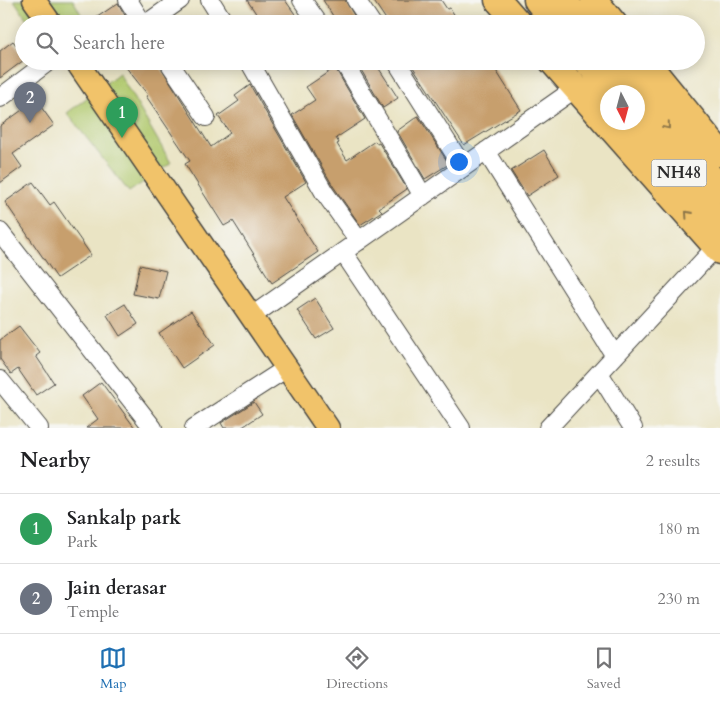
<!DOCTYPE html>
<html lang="en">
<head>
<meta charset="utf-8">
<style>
  :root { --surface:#fff; --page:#f6f6f6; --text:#202124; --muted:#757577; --line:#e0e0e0; --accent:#1f6fb2 }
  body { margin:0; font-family:Cardo,serif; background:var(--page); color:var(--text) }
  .compass { position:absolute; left:600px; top:85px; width:45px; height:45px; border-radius:50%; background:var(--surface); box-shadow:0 2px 12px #0003; rotate:174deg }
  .you { position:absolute; left:458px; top:161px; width:18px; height:18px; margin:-12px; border:4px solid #fff; border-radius:50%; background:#1a73e8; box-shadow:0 0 0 8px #1a73e833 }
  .badge { display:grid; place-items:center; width:32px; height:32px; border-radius:50%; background:var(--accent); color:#fff; font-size:16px; font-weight:700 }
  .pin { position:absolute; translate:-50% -41px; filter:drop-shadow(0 1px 2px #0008) }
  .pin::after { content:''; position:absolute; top:26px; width:18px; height:15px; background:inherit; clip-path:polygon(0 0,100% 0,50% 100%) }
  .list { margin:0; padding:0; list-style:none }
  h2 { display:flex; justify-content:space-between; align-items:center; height:65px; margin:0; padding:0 20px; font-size:21px }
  h2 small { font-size:16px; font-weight:400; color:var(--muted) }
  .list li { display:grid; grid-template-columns:32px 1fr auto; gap:15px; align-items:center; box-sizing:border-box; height:70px; padding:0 20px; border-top:1px solid var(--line) }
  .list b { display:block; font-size:19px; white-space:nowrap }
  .list p { margin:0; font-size:16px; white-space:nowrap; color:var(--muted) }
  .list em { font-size:16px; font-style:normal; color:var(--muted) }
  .icon { flex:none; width:28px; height:28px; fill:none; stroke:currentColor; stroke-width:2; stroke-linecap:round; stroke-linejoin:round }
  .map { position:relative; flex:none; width:720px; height:428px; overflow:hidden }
  .search { position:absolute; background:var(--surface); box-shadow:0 2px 12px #0003; left:15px; right:15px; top:15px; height:55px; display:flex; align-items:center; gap:12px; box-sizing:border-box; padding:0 18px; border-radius:28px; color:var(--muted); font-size:19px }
  .sheet { height:205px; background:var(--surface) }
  nav { display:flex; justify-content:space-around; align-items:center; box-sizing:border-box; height:70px; border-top:1px solid var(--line); background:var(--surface); font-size:14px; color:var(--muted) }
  nav a { display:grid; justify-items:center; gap:2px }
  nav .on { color:var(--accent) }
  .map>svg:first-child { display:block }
</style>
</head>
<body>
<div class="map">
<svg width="720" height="428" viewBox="0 0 720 428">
  <rect width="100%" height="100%" fill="#f6f6f2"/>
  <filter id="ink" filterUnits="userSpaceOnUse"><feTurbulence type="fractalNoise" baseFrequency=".02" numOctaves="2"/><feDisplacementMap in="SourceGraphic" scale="10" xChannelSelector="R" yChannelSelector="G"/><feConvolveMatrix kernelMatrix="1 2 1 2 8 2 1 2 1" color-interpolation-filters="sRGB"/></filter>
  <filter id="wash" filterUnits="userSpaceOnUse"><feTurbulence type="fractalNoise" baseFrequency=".0096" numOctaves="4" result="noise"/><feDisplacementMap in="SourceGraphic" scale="20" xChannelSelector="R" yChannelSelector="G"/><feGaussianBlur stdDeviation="1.12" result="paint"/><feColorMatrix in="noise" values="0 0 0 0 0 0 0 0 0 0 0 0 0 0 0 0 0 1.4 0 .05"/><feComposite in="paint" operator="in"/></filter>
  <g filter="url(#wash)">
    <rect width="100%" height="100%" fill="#eae4c4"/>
    <path fill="#b1c96e" stroke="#6e7a4c" d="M14,0H73L86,23L30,24Z
      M119,73L171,163L129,192L67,113Z"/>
    <g id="blocks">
      <path fill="#c79f6d" d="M247,0H285L302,24H263Z
        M323,0H345L359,24H338Z
        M373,0H441L447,9L450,8L460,24H389Z
        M118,3L127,19L120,24H87Z
        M13,41L24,55V60L0,78V51Z
        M121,61H157L211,147L230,133L218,116L239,101L235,96L250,85L306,182L283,197L318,252L272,283L233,221L224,226L185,164L190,161L146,96L148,95Z
        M356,61H374L398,98L383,108Z
        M409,61H490L521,110L464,145Z
        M334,66L365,119L336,138L339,143L337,144L347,160L375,141L377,144L379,143L407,189L379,208L382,211L360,225L333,186L292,115L315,100L306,87L333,69Z
        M36,100L54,125L13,154L22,167L0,183V126Z
        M418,116L449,164L425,179L397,131Z
        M544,150L559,175L527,196L511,171Z
        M33,182L50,205L54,202L91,255L57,278L5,202Z
        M140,265L166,271L159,299L133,294Z
        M315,298L334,328L316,339L297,310Z
        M125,304L138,324L120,336L107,315Z
        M191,311L215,345L182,368L159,333Z
        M19,326L40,353L36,356L54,383L36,395L18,369L11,374L0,359V340Z
        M101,382L135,428H86L98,419L82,396Z
        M254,402L262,414L241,428H224L221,423Z"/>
    </g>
  </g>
  <g filter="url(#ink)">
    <use href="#blocks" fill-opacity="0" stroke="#484742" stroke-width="1"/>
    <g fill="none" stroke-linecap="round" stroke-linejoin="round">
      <defs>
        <path id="minor" d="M128,0L143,24
          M210,0L225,24
          M302,0L319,24
          M356,0L372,24
          M146,24L180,0
          M168,61L206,117
          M249,61L324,192L359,241
          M343,61L423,196
          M396,61L463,167
          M0,98L49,61
          M486,151L615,356
          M0,232L153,428
          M343,252L461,428
          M252,316L576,88
          M599,373L633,428
          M0,380L39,428
          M194,428L287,368
          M548,428L716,247"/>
        <path id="major" d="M34,0L51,24
          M76,61L328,428"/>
        <path id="highway" d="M498,0L519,24
          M537,0L556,24
          M563,0L583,24
          M594,0L614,24
          M552,61L720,251
          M587,61L613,92
          M614,61L720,189
          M645,61L720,153
          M637,122L720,223"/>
      </defs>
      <use href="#minor" stroke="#484742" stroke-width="20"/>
      <use href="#major" stroke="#484742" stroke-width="25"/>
      <use href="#highway" stroke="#484742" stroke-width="29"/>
      <use href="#minor" stroke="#fff" stroke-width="18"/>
      <use href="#major" stroke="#f1c36a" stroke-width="22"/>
      <use href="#highway" stroke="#f1c36a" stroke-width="26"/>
    </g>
    <defs><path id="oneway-chevron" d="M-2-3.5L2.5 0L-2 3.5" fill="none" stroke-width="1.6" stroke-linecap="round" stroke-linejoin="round" transform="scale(1.25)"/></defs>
    <g stroke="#8e774a">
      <use href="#oneway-chevron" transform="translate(667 126) rotate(50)"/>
      <use href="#oneway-chevron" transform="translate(688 214) rotate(-132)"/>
    </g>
  </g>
  <g text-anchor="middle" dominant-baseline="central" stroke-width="4.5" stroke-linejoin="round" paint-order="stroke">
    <rect fill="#f6f6f2" stroke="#686867" stroke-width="1" x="651.5" y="159.5" width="55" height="27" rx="4"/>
    <g font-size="16" font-weight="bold" fill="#2b2b2b">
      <text x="679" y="173">NH48</text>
    </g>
  </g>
</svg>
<svg class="compass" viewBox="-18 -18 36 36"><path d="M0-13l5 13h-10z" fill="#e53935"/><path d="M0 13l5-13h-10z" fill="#757577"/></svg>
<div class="you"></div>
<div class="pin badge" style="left:122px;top:138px;background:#2e9e5b">1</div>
<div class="pin badge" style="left:30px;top:123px;background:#6b7280">2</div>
<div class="search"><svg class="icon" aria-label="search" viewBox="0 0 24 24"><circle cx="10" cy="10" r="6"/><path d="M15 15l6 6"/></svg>Search here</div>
</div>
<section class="sheet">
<h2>Nearby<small>2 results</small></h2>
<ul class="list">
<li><span class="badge" style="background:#2e9e5b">1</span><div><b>Sankalp park</b><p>Park</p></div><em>180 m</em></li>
<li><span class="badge" style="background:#6b7280">2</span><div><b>Jain derasar</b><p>Temple</p></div><em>230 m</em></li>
</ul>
</section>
<nav>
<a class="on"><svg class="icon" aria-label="map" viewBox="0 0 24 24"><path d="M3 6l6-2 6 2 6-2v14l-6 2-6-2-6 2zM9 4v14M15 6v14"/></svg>Map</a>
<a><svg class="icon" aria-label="directions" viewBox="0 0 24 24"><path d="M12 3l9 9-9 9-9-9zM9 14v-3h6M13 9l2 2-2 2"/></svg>Directions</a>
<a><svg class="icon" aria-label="saved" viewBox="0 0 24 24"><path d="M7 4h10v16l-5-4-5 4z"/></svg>Saved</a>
</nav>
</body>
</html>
